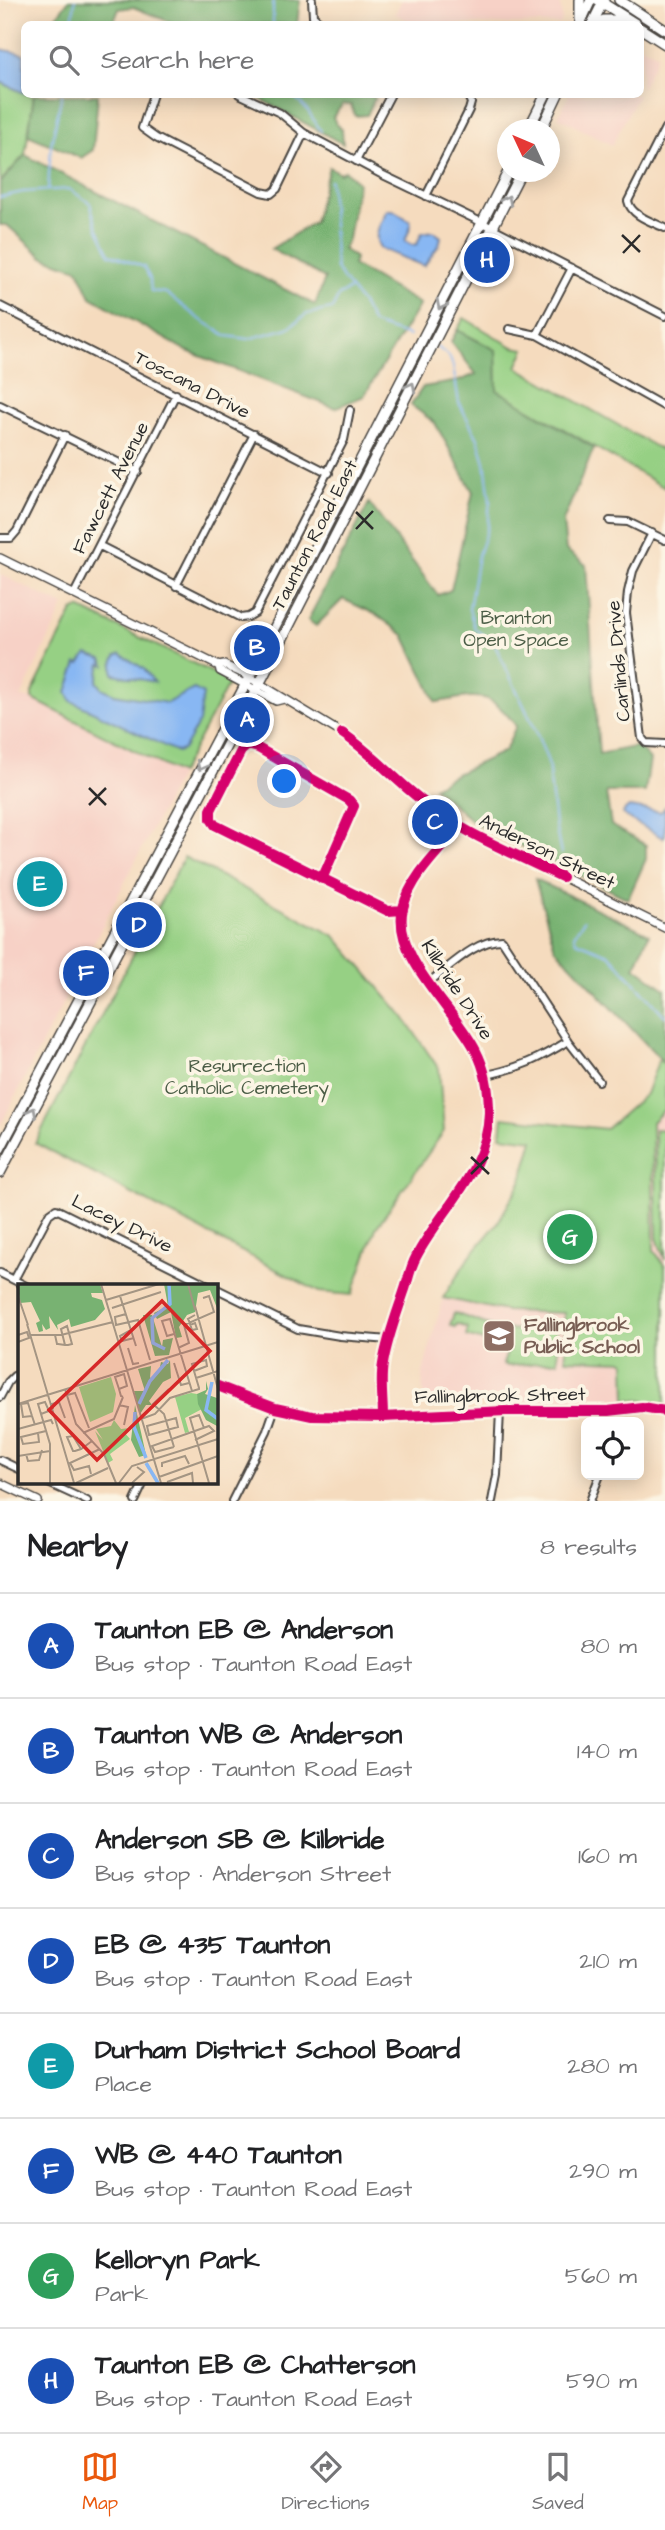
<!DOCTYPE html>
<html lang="en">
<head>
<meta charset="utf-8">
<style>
  :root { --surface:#fff; --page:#f6f6f6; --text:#202124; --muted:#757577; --line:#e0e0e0; --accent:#ea580c }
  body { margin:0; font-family:"Architects Daughter",sans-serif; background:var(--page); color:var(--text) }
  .controls { position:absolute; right:21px; bottom:21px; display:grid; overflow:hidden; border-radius:10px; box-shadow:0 4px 18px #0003 }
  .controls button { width:63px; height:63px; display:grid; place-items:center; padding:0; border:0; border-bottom:2px solid var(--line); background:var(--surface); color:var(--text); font:35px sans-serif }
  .compass { position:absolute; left:497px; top:119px; width:63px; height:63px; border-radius:50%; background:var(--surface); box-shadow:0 4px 18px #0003; rotate:314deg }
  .you { position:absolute; left:285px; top:782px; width:24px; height:24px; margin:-18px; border:5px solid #fff; border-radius:50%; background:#1a73e8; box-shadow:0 0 0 10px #1a73e833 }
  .badge { display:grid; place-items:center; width:46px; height:46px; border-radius:50%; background:var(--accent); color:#fff; font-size:23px; font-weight:700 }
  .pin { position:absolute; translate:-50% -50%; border:4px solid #fff; box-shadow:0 2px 7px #0006 }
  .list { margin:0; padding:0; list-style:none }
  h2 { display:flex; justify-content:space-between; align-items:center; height:91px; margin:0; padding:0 28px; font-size:30px }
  h2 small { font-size:23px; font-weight:400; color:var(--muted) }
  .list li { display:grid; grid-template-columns:46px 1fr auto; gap:21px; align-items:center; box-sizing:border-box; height:105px; padding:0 28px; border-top:2px solid var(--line) }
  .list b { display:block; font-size:26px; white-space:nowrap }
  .list p { margin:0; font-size:23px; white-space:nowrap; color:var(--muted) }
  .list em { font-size:23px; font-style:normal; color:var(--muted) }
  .icon { flex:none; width:38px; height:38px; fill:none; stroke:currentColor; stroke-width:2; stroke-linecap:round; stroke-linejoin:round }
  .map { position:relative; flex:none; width:665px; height:1501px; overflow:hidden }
  .search { position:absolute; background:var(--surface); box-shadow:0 4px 18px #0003; left:21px; right:21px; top:21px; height:77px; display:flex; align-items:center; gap:18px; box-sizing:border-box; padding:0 24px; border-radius:10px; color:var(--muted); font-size:26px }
  .sheet { height:931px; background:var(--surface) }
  nav { display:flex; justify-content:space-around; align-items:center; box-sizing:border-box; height:98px; border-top:2px solid var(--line); background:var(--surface); font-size:19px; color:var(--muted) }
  nav a { display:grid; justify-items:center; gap:4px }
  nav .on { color:var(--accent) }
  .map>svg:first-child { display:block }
</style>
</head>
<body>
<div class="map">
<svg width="665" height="1501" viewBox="0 0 665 1501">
  <rect width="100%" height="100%" fill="#fcf5e5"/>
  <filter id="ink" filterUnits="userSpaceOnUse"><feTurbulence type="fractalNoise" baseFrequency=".0143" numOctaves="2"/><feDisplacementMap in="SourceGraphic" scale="14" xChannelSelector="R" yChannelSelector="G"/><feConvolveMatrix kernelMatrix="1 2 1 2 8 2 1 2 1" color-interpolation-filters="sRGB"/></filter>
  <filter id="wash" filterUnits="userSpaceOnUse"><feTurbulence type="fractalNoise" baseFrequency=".00686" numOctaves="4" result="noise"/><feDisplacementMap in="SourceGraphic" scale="28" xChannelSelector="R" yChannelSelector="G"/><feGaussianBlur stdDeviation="1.57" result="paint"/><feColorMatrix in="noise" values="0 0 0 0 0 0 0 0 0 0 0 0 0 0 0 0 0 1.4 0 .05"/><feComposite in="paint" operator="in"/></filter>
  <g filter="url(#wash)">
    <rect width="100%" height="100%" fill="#f5dbbe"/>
    <path fill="#f7d1c6" d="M402,0H560L562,20L560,24H416L395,14Z
      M641,46L658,55L641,89Z
      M569,95V94L638,95L612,145L558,117Z
      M0,574L64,606L21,697L32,699L180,774L0,1126Z
      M665,1109V1267L654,1250L652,1122Z
      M443,1298L506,1311L564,1313L625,1361L626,1399L424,1406L422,1376Z"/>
    <path fill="#96d084" stroke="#607e58" stroke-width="2" d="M0,82L34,97L25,155L0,182Z
      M464,318L513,347L525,349L517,367L665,452V488L497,390L496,350L457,330Z
      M79,608L230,681L180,774L32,699V693L73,611Z
      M184,857L335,936L403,1016L439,1069L444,1131L376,1228L352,1295L319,1292L35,1143Z
      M659,1059L665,1064V1109L652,1122L654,1250L665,1267V1403L626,1399L625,1361L566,1359L564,1313L506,1311L443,1298L469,1257L497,1224L521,1182L533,1140L501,1136L503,1117L606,1129L646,1094Z
      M655,1129L665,1130V1260L657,1238Z
      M454,1313L503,1330L556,1328L558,1361L507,1366L503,1364L509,1347L504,1345L505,1341L494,1337L491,1343L466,1336L468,1328L457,1324L455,1327L450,1325Z"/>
    <path fill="#78b272" stroke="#526e4e" stroke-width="2" d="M69,0H300L297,24H175L133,7L119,9L113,24H51Z
      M34,95H98L93,150L81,158L28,135Z
      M370,95L375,98L367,115L355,116L351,105L343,104L333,117L336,124L342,129L343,144L253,95Z
      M25,155L315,305L325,278L271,249L314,222L329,167L340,173L345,171L358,182L348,239L343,249L355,258L353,265L420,304L364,396L335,408L187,351L91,297L78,269L43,257L7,225H0V183Z
      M457,330L496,350L497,390L594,448L563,521L566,550L586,565L599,754L638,746L650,760L645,792H606L611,825L646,845V859L628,899L474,823L434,787L452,776L505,751L516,726C488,688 478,696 436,702L404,635L377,615L343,599L316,626L308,620L369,503L438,595L451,590L473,492L435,423L411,405L423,387L459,381L476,374L451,342Z
      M535,879L649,934L635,967L665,989V1064L555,948Z"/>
    <path fill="#88b7f3" stroke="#5a718f" stroke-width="2" d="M0,49L24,54V93L0,82Z
      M387,210H393L410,221L411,225L405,241L412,245L417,244L422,233L433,231L441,237L439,245L424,266L381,249C371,236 381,223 387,210Z
      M87,654L102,659L105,665L101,664L97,682L102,688L114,694L167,703L194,689L203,694L199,722L183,750L177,752L71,701L67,692L77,663L80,664Z
      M121,654L144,669L154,682L113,674V663L116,656Z
      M629,807L661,812L665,807V835L663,838L626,817L623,814L624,811Z"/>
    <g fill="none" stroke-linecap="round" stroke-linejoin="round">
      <path stroke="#88b7f3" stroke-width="2" d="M273,0V24
        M72,24L75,0
        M292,94L308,111L321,131
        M330,180L336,269L363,305L373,324L409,336
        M48,190L51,145L62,94
        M0,197L23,192L69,189L90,203L97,227L110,254L144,267L150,279L151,291L166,293L198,318L227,336L248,339L288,328L307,314L332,309L339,295L350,289
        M437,347L449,356L453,366L459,403L478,439L485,462L490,501L487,529L478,555L469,609L475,629L493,641L535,729L548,762L555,824L561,854
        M584,920L574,935L576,941L609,954L665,1016"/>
    </g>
  </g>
  <g filter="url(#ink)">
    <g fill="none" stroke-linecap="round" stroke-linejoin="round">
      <defs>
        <path id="minor" d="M312,0L313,16L322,24
          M153,94L142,128L156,138L261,192L271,194L277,189L304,133
          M239,94L280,113L304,133L381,174L483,223L665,316
          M665,128L628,201C631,216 653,222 665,228
          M356,161L391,94
          M426,196L469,110L471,103L467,94
          M0,306L329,473
          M509,329L537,335L665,407
          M537,335L572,268
          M0,405L138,472
          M610,521L628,522L665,540
          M652,533L633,571L628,592L626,613L642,738L646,743L665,744
          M0,538H11L17,531L65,435
          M100,546L241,618L248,617L255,613L344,440L350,410
          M176,586L254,434
          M74,594L176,394
          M322,879L354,806L349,800L258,748L248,745L241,751L211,810V819L215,825L388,911L403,910
          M429,982C450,967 475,940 502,940L568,1041L599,1081
          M487,1075C519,1068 539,1059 568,1041
          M0,1273L26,1286
          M14,1280L49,1214L56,1209L210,1286
          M215,1288L298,1329L340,1336L389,1340
          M215,1385L275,1408L312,1416L383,1417L505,1411H608L642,1407L665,1411
          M0,1397L8,1382L14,1376L19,1379
          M383,1417C383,1400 380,1380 383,1364C387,1339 396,1316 404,1292C408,1281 410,1268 416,1257C441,1209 488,1171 489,1112C489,1091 486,1070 476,1051C456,1010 391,957 403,908C411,876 439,851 460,826
          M608,1422V1411
          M0,1460L19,1469
          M46,1482L87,1501
          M135,1501L144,1482
          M232,1501L267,1431L275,1408
          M492,1501L497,1475L500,1411
          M590,1501L600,1475"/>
        <path id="tertiary" d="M0,558L219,666L224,665L242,673L348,737L421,800L460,826L665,928
          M219,666L220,671L276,701L284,699
          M0,1483L38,1501"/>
        <path id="secondary" d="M580,0V19
          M598,0L636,24
          M619,0L665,30
          M580,24L591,0
          M592,24L604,0
          M598,24L604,20H627
          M640,28L665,44
          M528,130L546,94
          M541,130L558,94
          M0,1149L241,693L508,172
          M0,1173L265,673L521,172"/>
      </defs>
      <use href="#minor" stroke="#494541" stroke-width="10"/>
      <use href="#tertiary" stroke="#494541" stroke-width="10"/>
      <use href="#secondary" stroke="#494541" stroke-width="12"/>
      <use href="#minor" stroke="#fff" stroke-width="6"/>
      <use href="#tertiary" stroke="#fff" stroke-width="7"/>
      <use href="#secondary" stroke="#fff" stroke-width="9"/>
      <defs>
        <path id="cycleway" d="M342,733C371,752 393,778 420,799C461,833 514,853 562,877
          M322,879L354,806L349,800L258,748L248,745L241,751L211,810V819L215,825L388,911L403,910
          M215,1385L275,1408L312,1416L383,1417L505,1411H608L642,1407L665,1411
          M383,1417C383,1400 380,1380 383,1364C387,1339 396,1316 404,1292C408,1281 410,1268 416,1257C441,1209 488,1171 489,1112C489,1091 486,1070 476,1051C456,1010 391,957 403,908C411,876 439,851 460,826"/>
      </defs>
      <use href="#cycleway" stroke="#fcf5e5" stroke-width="15"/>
      <use href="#cycleway" stroke="#d6006c" stroke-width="10"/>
    </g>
    <defs><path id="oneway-chevron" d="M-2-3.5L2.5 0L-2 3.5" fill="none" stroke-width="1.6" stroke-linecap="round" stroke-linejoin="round" transform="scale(1.75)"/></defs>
    <g stroke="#a0a0a0">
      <use href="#oneway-chevron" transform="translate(507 200) rotate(-64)"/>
      <use href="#oneway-chevron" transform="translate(441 305) rotate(117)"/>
      <use href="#oneway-chevron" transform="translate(411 387) rotate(-63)"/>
      <use href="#oneway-chevron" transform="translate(201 766) rotate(118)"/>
      <use href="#oneway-chevron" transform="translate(32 1112) rotate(-62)"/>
    </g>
  </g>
  <path fill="none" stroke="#2b2b2b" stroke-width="2.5" d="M622,235L640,252M623,253L640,235M356,512L373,529M356,529L373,511M89,788L106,805M89,805L106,788M471,1157L489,1174M471,1174L488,1157"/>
  <defs>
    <symbol id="school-square" viewBox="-11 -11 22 22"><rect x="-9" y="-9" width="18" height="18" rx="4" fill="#8d6e63" stroke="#fcf5e5"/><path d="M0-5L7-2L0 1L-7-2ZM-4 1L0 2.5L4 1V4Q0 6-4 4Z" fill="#fff"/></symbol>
  </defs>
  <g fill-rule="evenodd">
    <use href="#school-square" x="480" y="1317" width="38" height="38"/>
  </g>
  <g text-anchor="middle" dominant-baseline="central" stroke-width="7" stroke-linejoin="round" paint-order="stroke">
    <g font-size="19" fill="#2b2b2b" stroke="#fcf5e5">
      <text transform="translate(192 385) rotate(27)">Toscana Drive</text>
      <text transform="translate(111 488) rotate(-63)">Fawcett Avenue</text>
      <text transform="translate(315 535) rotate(-63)">Taunton Road East</text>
      <text transform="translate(619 661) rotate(-95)">Carlinds Drive</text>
      <text transform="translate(547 852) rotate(26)">Anderson Street</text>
      <text transform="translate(457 990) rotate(57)">Kilbride Drive</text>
      <text transform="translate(122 1224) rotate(26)">Lacey Drive</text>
      <text transform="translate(500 1396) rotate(-1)">Fallingbrook Street</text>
    </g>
    <g font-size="19" fill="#4b5d46" stroke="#fcf5e5">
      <text x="516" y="618">Branton<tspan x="516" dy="22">Open Space</tspan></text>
      <text x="247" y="1066">Resurrection<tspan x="247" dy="22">Catholic Cemetery</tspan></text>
    </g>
    <g font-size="19" font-weight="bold" fill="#785e54" stroke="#fcf5e5" text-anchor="start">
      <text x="524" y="1325">Fallingbrook<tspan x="524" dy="22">Public School</tspan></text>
    </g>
  </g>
  <g transform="translate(18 1284)">
    <rect width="200" height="200" fill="#f5dbbe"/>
    <path d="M93,93L98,110L95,128L72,138L61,103ZM173,109L179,110L184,125L167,134L171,148L167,149L157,113ZM96,136L103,145L112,144L106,148L112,155L92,170L95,176L90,179L77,147L85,156L78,145L93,142Z" fill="#96d084"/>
    <path d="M0,0H82L85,9H73L74,13L84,16L87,25L77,36L53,43L51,35L39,41L40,46L31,32L32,44L28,46L24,40L25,47L21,48L18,39L22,37L13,18L2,19ZM146,0H199V24L192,6L180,9L177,28L169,31L161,43L164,53L158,54L153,28L139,35L136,29L150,22ZM125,31H134L144,63L145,56L155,54L151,71L137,72ZM152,76L153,94L145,98L131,117L134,121H128L122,130L116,107H127L120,85L133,82L132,94L141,88L143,78L150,80ZM188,97L190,105L187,110L199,114V142L188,136L180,120L179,110L188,106ZM117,121L128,171L121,173L113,156Z" fill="#78b272"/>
    <path fill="none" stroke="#88b7f3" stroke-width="3.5" d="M133,35L152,20L151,0M134,35L135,59L147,65M194,98L188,126L200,135M121,120L132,97L150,76M117,128L116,143L128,174M128,179L140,199"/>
    <path fill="none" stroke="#a49583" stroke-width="2" d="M83,0L143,199M170,0L177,26M0,12L10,41M102,12L118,62M88,16L141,0M177,22L200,105M94,24L143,8M108,30L97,33L98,41L120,36L132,76M9,40L56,199M172,41L177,39L179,45L174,46L171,37L170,35L177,31M113,46L102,52L104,57L116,54M156,50L149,52L144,37L152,35L174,107M0,51L9,48L11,54L0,58M12,51H43L95,38M37,51L39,60H40L47,61H50L54,60L49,42L43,45L47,61M110,64L115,80L121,79M160,64L171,59L166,41L196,28L191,12L185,14M156,79L163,101L171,99M178,94L200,87M47,105L58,140L86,170L98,199M101,105L109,102L106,90L97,93L101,105L103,112L105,113M151,105L135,120L146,130L156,163M49,111L57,109L71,144M0,120L200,58M101,121L110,123L106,141M35,125L34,120L41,118L47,134M23,130L31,127L27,118L20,120L32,160V199M14,132L5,133L3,120L10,119L14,132L17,141M158,134L160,143L131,151L129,142ZM123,135L137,130L152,114L181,105V104L176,87L174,80L188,76L189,82L176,87M186,144L181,131L172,134L191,199M0,145L33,136L35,140M20,149L21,158L5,160L3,153L28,147M65,149L96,135L105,113M156,163L137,168L134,162L191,142L196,147L177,156M63,165L55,152L49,153L55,167H57L63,165L66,163L74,157M8,170L10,177L21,176L24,166M0,172L32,167M144,183V179L167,172L171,180M73,190L71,182L56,186L52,179L82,165M141,193L200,172M149,198L174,189L175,199M58,199L90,184M101,199L114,182L200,155M114,199L126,188L119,183"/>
    <path fill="#d62828" fill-opacity="0.15" stroke="#d62828" stroke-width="3.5" d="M144,17L192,67L79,176L31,126Z"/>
    <rect width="200" height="200" fill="none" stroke="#2b2b2b" stroke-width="3.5"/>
  </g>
</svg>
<div class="controls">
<button><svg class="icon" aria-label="locate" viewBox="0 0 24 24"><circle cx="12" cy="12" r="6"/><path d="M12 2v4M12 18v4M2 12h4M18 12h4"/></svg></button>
</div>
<svg class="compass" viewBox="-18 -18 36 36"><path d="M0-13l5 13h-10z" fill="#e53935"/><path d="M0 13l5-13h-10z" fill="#757577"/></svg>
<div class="you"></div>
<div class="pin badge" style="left:247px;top:720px;background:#1a4fb4">A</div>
<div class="pin badge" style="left:257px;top:648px;background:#1a4fb4">B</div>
<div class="pin badge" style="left:435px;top:822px;background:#1a4fb4">C</div>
<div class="pin badge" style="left:139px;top:925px;background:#1a4fb4">D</div>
<div class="pin badge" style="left:40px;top:884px;background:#0f9aa8">E</div>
<div class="pin badge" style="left:86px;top:973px;background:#1a4fb4">F</div>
<div class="pin badge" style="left:570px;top:1237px;background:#2e9e5b">G</div>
<div class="pin badge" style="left:487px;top:260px;background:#1a4fb4">H</div>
<div class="search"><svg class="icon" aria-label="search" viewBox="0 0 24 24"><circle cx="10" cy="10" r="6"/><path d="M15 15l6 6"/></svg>Search here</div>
</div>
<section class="sheet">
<h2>Nearby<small>8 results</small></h2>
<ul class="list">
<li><span class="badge" style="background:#1a4fb4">A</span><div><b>Taunton EB @ Anderson</b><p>Bus stop · Taunton Road East</p></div><em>80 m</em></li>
<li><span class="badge" style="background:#1a4fb4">B</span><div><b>Taunton WB @ Anderson</b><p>Bus stop · Taunton Road East</p></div><em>140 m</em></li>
<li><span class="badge" style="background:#1a4fb4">C</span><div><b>Anderson SB @ Kilbride</b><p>Bus stop · Anderson Street</p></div><em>160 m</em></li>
<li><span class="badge" style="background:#1a4fb4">D</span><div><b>EB @ 435 Taunton</b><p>Bus stop · Taunton Road East</p></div><em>210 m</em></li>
<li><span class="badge" style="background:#0f9aa8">E</span><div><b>Durham District School Board</b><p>Place</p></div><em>280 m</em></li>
<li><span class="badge" style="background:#1a4fb4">F</span><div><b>WB @ 440 Taunton</b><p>Bus stop · Taunton Road East</p></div><em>290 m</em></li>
<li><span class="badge" style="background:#2e9e5b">G</span><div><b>Kelloryn Park</b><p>Park</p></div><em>560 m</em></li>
<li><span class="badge" style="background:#1a4fb4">H</span><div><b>Taunton EB @ Chatterson</b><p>Bus stop · Taunton Road East</p></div><em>590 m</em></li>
</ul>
</section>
<nav>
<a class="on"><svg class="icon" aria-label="map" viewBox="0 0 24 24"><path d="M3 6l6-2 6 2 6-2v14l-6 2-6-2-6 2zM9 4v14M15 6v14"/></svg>Map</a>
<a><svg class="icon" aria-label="directions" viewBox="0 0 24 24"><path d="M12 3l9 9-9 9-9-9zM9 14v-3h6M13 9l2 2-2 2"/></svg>Directions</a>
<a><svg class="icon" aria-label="saved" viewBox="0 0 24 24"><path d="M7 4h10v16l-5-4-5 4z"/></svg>Saved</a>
</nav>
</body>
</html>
